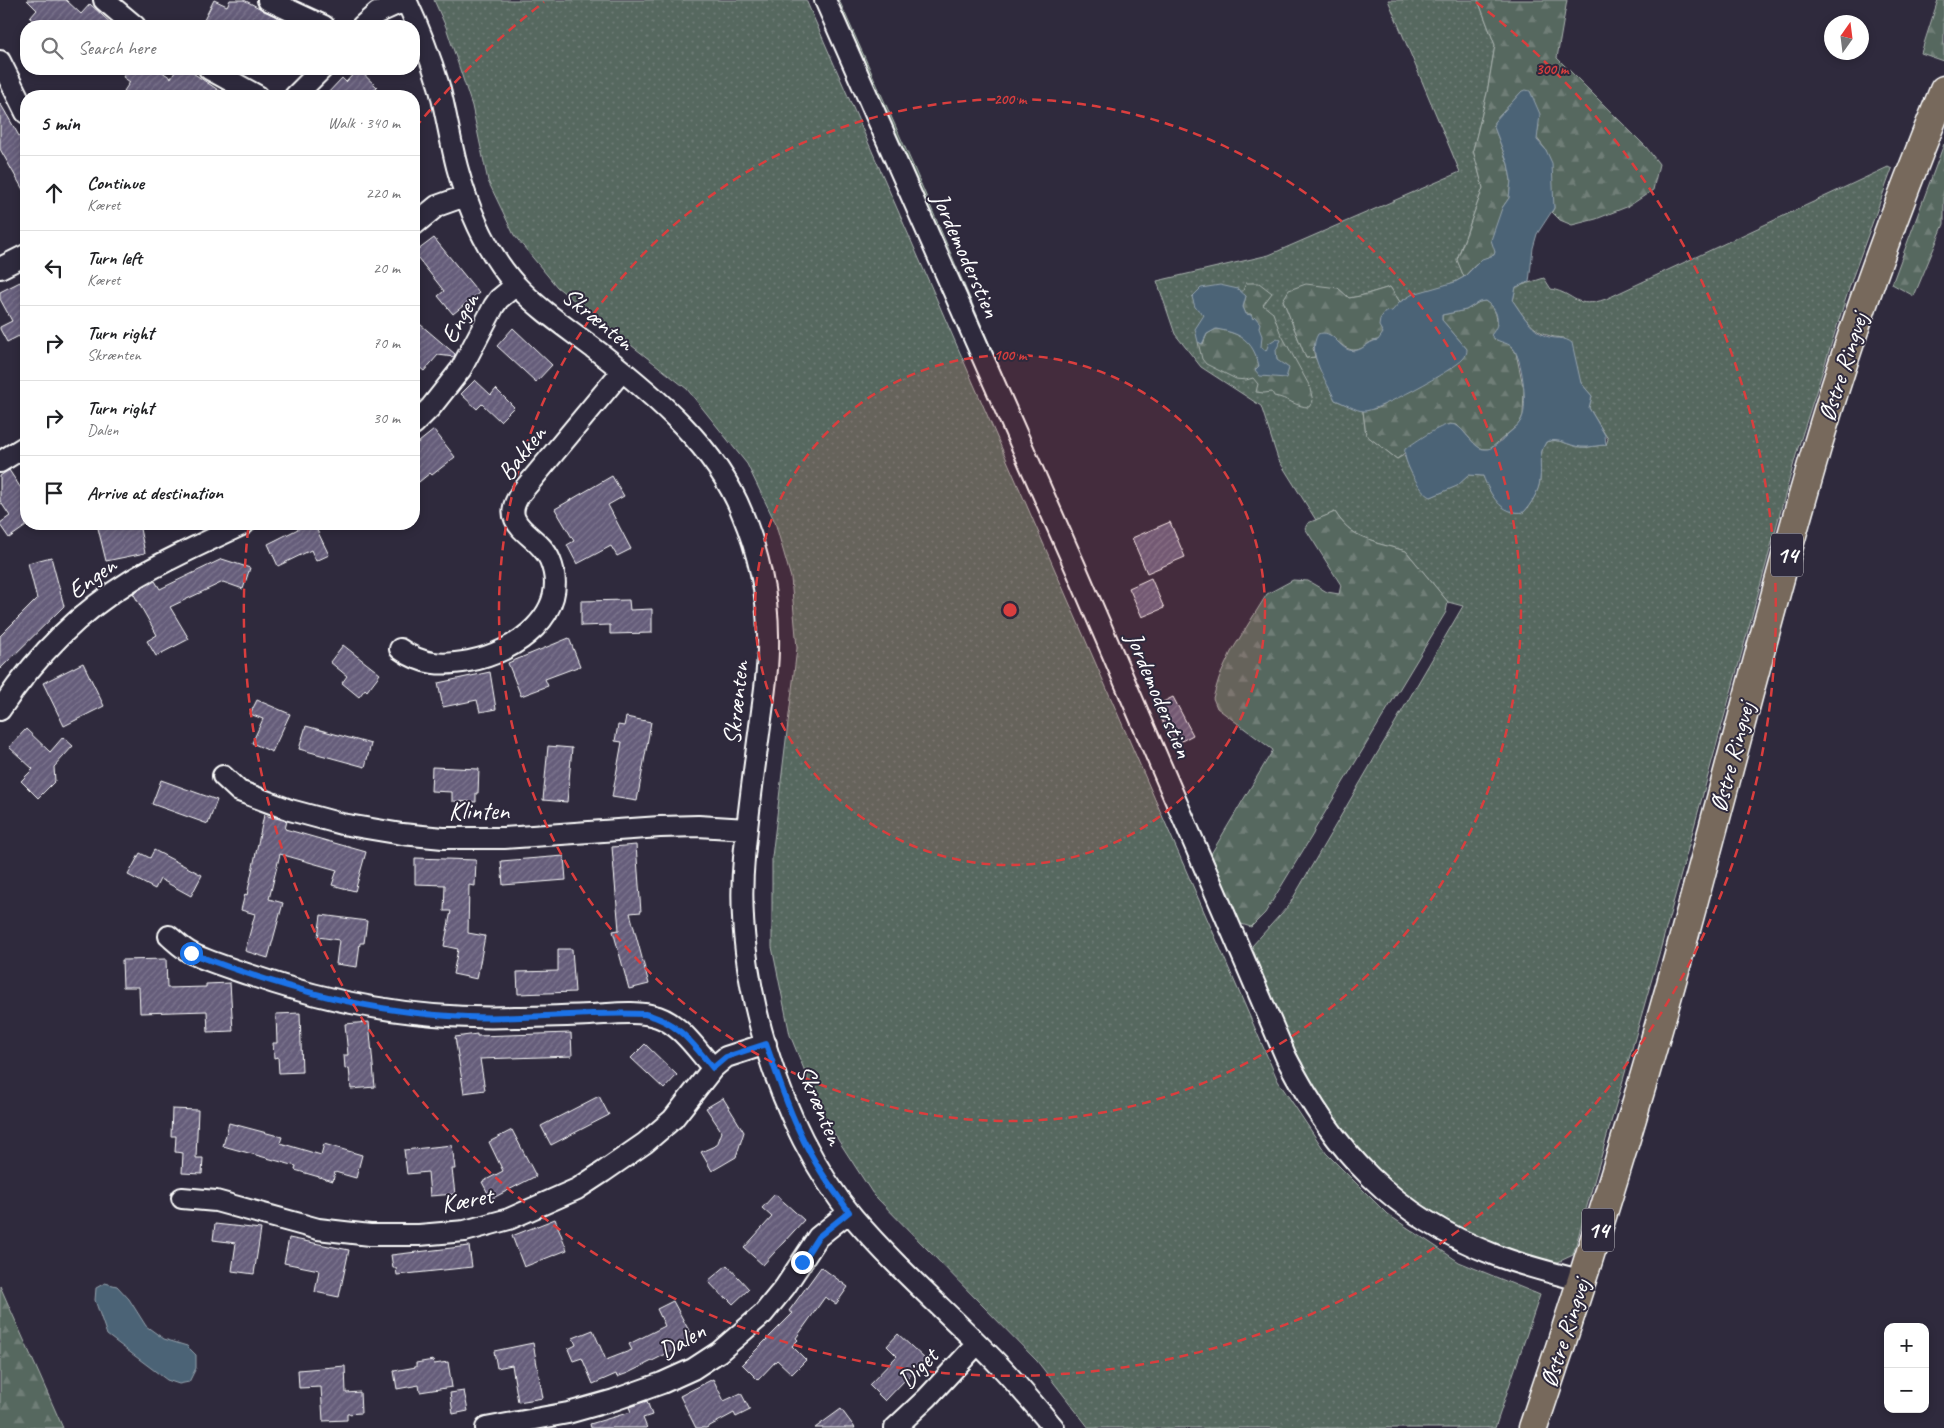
<!DOCTYPE html>
<html lang="en">
<head>
<meta charset="utf-8">
<style>
  :root { --surface:#fff; --page:#f2f2f2; --text:#202124; --muted:#757577; --line:#e0e0e0 }
  body { margin:0; font-family:Caveat,sans-serif; background:var(--page); color:var(--text) }
  .controls { position:absolute; right:15px; bottom:15px; display:grid; overflow:hidden; border-radius:10px; box-shadow:0 2px 8px #0003 }
  .controls button { width:45px; height:45px; display:grid; place-items:center; padding:0; border:0; border-bottom:1px solid var(--line); background:var(--surface); color:var(--text); font:25px sans-serif }
  .compass { position:absolute; left:1824px; top:15px; width:45px; height:45px; border-radius:50%; background:var(--surface); box-shadow:0 2px 8px #0003; rotate:14deg }
  .stop { position:absolute; width:15px; height:15px; margin:-11px; border:4px solid #1a73e8; border-radius:50%; background:#fff }
  .stop.end { background:#1a73e8; border-color:#fff; box-shadow:0 1px 5px #0008 }
  .list { margin:0; padding:0; list-style:none }
  h2 { display:flex; justify-content:space-between; align-items:center; height:65px; margin:0; padding:0 20px; font-size:21px }
  h2 small { font-size:16px; font-weight:400; color:var(--muted) }
  .list li { display:grid; grid-template-columns:32px 1fr auto; gap:15px; align-items:center; box-sizing:border-box; height:75px; padding:0 20px; border-top:1px solid var(--line) }
  .list b { display:block; font-size:19px; white-space:nowrap }
  .list p { margin:0; font-size:16px; white-space:nowrap; color:var(--muted) }
  .list em { font-size:16px; font-style:normal; color:var(--muted) }
  .icon { flex:none; width:28px; height:28px; fill:none; stroke:currentColor; stroke-width:2; stroke-linecap:round; stroke-linejoin:round }
  .map { position:relative; flex:none; width:1944px; height:1428px; overflow:hidden }
  .search { position:absolute; background:var(--surface); box-shadow:0 2px 8px #0003; left:20px; top:20px; width:400px; height:55px; display:flex; align-items:center; gap:12px; box-sizing:border-box; padding:0 18px; border-radius:20px; color:var(--muted); font-size:19px }
  .panel { position:absolute; background:var(--surface); box-shadow:0 2px 8px #0003; left:20px; top:90px; width:400px; height:440px; border-radius:20px }
  .map>svg:first-child { display:block }
</style>
</head>
<body>
<div class="map">
<svg width="1944" height="1428" viewBox="0 0 1944 1428">
  <defs>
    <pattern id="grass-dots" width="8" height="8" patternUnits="userSpaceOnUse" patternTransform="scale(1.25)"><rect width="8" height="8" fill="#56675f"/><path d="M2 2h.1M6 6h.1" fill="none" stroke="#6f7e77" stroke-width="1.8" stroke-linecap="round"/></pattern>
    <pattern id="forest-firs" width="22" height="20" patternUnits="userSpaceOnUse" patternTransform="scale(1.25)"><rect width="22" height="20" fill="#56675f"/><path d="M5 1l3.5 6h-7zM16 11l3.5 6h-7z" fill="#6f7e77"/></pattern>
    <pattern id="building-hatch" width="6" height="6" patternUnits="userSpaceOnUse" patternTransform="scale(1.25)"><rect width="6" height="6" fill="#655d7a"/><path d="M-1 1l2-2M0 6l6-6M5 7l2-2" fill="none" stroke="#7c758e"/></pattern>
  </defs>
  <rect width="100%" height="100%" fill="#2f2a3d"/>
  <filter id="ink" filterUnits="userSpaceOnUse"><feTurbulence type="fractalNoise" baseFrequency=".02" numOctaves="2"/><feDisplacementMap in="SourceGraphic" scale="10" xChannelSelector="R" yChannelSelector="G"/><feConvolveMatrix kernelMatrix="1 2 1 2 8 2 1 2 1" color-interpolation-filters="sRGB"/></filter>
  <g filter="url(#ink)">
    <path fill="url(#grass-dots)" stroke="#aab3af" d="M434,0H806L1278,1081L1326,1153L1387,1214L1459,1262L1540,1295L1495,1428H1089L1037,1361L873,1194L824,1118L790,1035L772,947V857L797,648L791,578L775,522L747,464L687,389L557,287L514,235L488,181L472,106L446,27Z
      M832,0H839L912,163L1079,553Z
      M1388,0H1478L1495,45L1487,93L1473,150L1483,188L1457,259L1464,277C1443,290 1421,288 1400,302L1390,287L1360,296L1349,298L1338,288L1283,300L1306,358L1315,357L1335,400L1363,411L1366,435L1397,459L1404,455L1412,474L1431,497L1456,486L1469,475L1483,476C1490,494 1501,515 1524,512C1531,504 1539,491 1540,480C1542,464 1537,457 1546,442C1559,437 1568,446 1581,447C1589,448 1598,445 1606,445L1608,439L1589,408L1592,396L1581,383L1564,338C1537,337 1527,322 1513,301L1516,287L1544,278L1551,289C1577,294 1574,310 1606,299L1888,167L1892,169L1853,276L1798,448L1661,947L1573,1255L1558,1262L1539,1261L1496,1247L1443,1223L1387,1179L1345,1138L1309,1078L1271,1001L1252,946L1289,905L1463,606L1448,602L1406,551L1376,543L1375,541C1356,536 1346,529 1335,512L1316,520L1278,459L1261,406L1201,367L1175,334L1157,281L1269,255L1460,172Z"/>
    <path fill="url(#forest-firs)" stroke="#aab3af" d="M1478,0H1567L1557,58L1646,147L1659,164L1653,190L1629,206L1596,219L1572,225L1560,220L1552,212L1554,208L1546,150L1536,137L1539,126L1522,91L1494,122V127L1508,164L1511,180L1509,198L1502,208L1495,252L1494,255C1480,259 1474,266 1464,277L1457,260L1483,188L1473,150L1487,93L1495,45Z
      M1938,0H1944V61L1921,53Z
      M1944,144V224L1914,296L1892,284Z
      M1246,283H1259L1272,293L1263,305L1273,313L1280,332L1309,385L1313,401L1309,407C1296,407 1288,398 1274,396L1272,392L1264,393L1256,392L1258,384L1253,378L1246,380L1236,379L1206,364L1202,359L1198,342L1203,344L1207,334L1216,329C1246,334 1257,344 1260,375L1286,377L1277,360L1275,349L1281,340L1266,351L1260,347C1263,329 1256,329 1251,314H1246L1243,307L1246,296L1242,293Z
      M1306,284L1338,288L1349,298L1360,296L1390,287L1400,302C1390,314 1387,328 1379,340C1372,340 1369,343 1364,347C1349,356 1340,343 1329,334L1313,348L1315,357L1306,358L1283,300L1289,290Z
      M1485,301C1500,311 1498,324 1494,339L1509,344L1516,353L1524,390L1523,415L1519,424L1490,449H1484L1478,447L1457,425L1449,424L1426,436L1397,459L1366,435L1363,411L1378,408L1467,349L1442,320V315L1466,310L1479,302Z
      M1335,512C1346,529 1356,536 1375,541L1376,543L1406,551L1448,602L1446,612L1315,829L1313,834L1265,913L1251,927L1238,923L1208,859L1273,750L1217,708L1213,698L1219,678L1231,652L1267,594L1293,580L1308,581L1327,592L1339,594L1341,585L1305,528L1308,523Z
      M0,1286L63,1428H0Z"/>
    <path fill="#4c6476" stroke="#94a2ad" d="M1526,90L1530,91L1540,114L1537,140L1546,150L1552,163L1554,208L1537,234L1533,248L1529,282L1516,287L1513,301C1522,314 1533,333 1549,337C1558,339 1565,337 1572,343L1581,383L1592,396L1589,408L1605,435L1606,445C1598,445 1589,448 1581,447C1568,446 1559,437 1546,442C1537,457 1542,464 1540,480C1539,491 1531,504 1524,512C1501,516 1490,494 1483,476L1469,475L1457,486L1431,497C1420,493 1402,460 1405,449C1414,443 1445,420 1455,425C1461,427 1465,434 1469,438C1473,442 1478,449 1484,449C1493,451 1503,438 1509,433C1515,428 1521,423 1523,415C1527,402 1522,358 1513,348C1507,341 1496,343 1491,335C1502,323 1498,309 1485,301L1479,302L1466,310L1442,315V320L1467,349C1467,353 1466,356 1463,359C1455,369 1376,412 1364,411C1356,411 1344,403 1335,400C1327,381 1306,354 1318,334C1333,329 1337,346 1349,350C1361,354 1367,341 1378,340L1383,333L1379,326L1380,319L1385,312L1392,311L1400,302L1413,294L1455,282L1464,277L1482,259L1494,255L1495,252L1491,240L1502,208L1509,198L1511,180L1508,164L1494,127V122L1522,91Z
      M1220,285L1238,289L1246,296L1243,307L1246,314L1251,315L1253,319L1255,317L1260,323L1259,328L1262,336L1261,347L1266,351L1269,343L1277,338L1281,340L1276,350L1277,360L1289,368L1286,378L1260,376L1255,370L1259,366C1253,340 1240,333 1216,329L1207,334L1202,344L1198,342L1195,329L1204,315L1195,307L1192,297L1201,288Z
      M105,1283L117,1286L129,1299L146,1326L164,1339L187,1346L196,1355V1368L189,1382L179,1384L167,1380L107,1335L95,1300L96,1288Z"/>
    <path fill="url(#building-hatch)" stroke="#fff" d="M27,0H66L81,14L90,4L114,26H39L30,18L37,10Z
      M214,0L227,6L230,0H244L294,26H201Z
      M128,69H158L171,78L177,69H187L227,96H131L124,91L130,82L123,77Z
      M358,69L377,87L368,96H325L342,78L346,82Z
      M0,103L26,148V195L0,149Z
      M434,238L479,293L453,314L438,296L444,291L414,253Z
      M20,282L26,295V349L19,336L7,342L0,329V327L12,321L0,299V292Z
      M414,319L455,354L454,357L438,355L424,371L414,363Z
      M513,328L552,365L536,382L497,346Z
      M475,380L491,395L496,389L514,407L500,421L482,404L477,409L461,394Z
      M434,430L455,457L432,475L430,473L414,486V446Z
      M9,470L26,496V526L9,538L0,525V523L10,516L0,501V476Z
      M612,476L624,496L608,505L631,549L617,556L611,546L577,564L567,545L574,541L555,509Z
      M1170,522L1185,557L1147,573L1132,538Z
      M97,524H139L145,553L106,561Z
      M308,524H314L329,555L316,561L311,550L278,566L268,544Z
      M51,557L64,606L0,669V636L37,599L28,563Z
      M222,559L250,568L243,589L223,582L170,607L189,639L156,656L147,641L157,635L133,593L155,581L160,589Z
      M1151,578L1164,608L1142,617L1129,588Z
      M629,600L630,610L652,609V633L610,634V625L581,626V601Z
      M569,638L580,666L545,679L548,686L521,696L508,663Z
      M343,645L380,674L367,691L365,689L359,697L342,683L347,676L330,662Z
      M83,663L104,706L64,726L43,683Z
      M490,672L496,709L480,712L477,700L443,707L438,683Z
      M1173,697L1193,735L1174,745L1155,706Z
      M257,700L290,714L272,752L252,743L263,719L250,714Z
      M626,717L651,722L637,801L612,797L622,742L615,741L618,725L624,726Z
      M306,726L371,744L365,767L299,749Z
      M26,729L50,752L63,737L73,746L54,767L55,781L38,798L21,781L33,769L9,747Z
      M548,746L572,748L567,802L543,800Z
      M432,767L479,769L478,793H476V802L452,801V792L431,791Z
      M161,780L217,800L208,824L152,804Z
      M264,815L287,821L285,829L366,852L355,891L332,885L337,870L280,854L269,899L283,903L268,958L245,951L255,914L241,910L245,894L247,895Z
      M636,845L641,912L630,913L649,984L629,989L613,931L619,930L612,847Z
      M154,850L202,875L191,896L160,879L155,889L128,875L140,853L150,858Z
      M564,856L566,880L503,885L501,861Z
      M415,858L476,860L475,886L469,885L468,933L485,936L477,979L453,974L458,949L444,946L451,911H444L445,885L415,884Z
      M321,915L367,921L364,943H360L357,967L336,964L339,940L318,937Z
      M558,949H572L575,992L518,994L517,972L558,971Z
      M166,959L167,988L206,987V984L230,983L233,1031L208,1032L207,1011L140,1013L139,987H123L122,960Z
      M300,1013L302,1072L279,1073L278,1057L274,1058L273,1043H277L276,1014Z
      M369,1022L375,1087L351,1089L349,1068L345,1069L344,1055H348L345,1024Z
      M571,1033L572,1056L480,1059L485,1090L464,1093L455,1037L477,1034V1036Z
      M645,1044L677,1075L664,1089L631,1058Z
      M599,1096L609,1115L551,1145L541,1126Z
      M723,1098L744,1132L736,1157L712,1171L701,1152L717,1145L722,1132L706,1108Z
      M172,1109L198,1110L196,1158H203L202,1174L182,1173L183,1153L175,1152L176,1136H171Z
      M229,1123L282,1137L280,1143L321,1155L324,1144L362,1155L356,1178L335,1172L333,1181L295,1170L296,1166L223,1146Z
      M512,1130L536,1176L491,1199L482,1182L503,1171L489,1142Z
      M452,1145L455,1169H452L455,1194L430,1196L428,1172L407,1174L404,1150Z
      M775,1194L804,1220L763,1265L744,1248L772,1217L762,1208Z
      M555,1219L567,1250L524,1267L512,1236Z
      M215,1224L261,1229L254,1274L232,1271L236,1243L213,1240Z
      M289,1238L349,1250L339,1297L315,1292L319,1270L284,1263Z
      M469,1246L472,1267L397,1275L396,1268H393L391,1255Z
      M727,1265L749,1289L733,1304L726,1297L724,1298L708,1281Z
      M821,1267L848,1287L836,1304L825,1297L796,1338L798,1340L792,1346L806,1360L792,1374L777,1360L758,1380L742,1364L793,1313L789,1311Z
      M673,1301L694,1340L628,1373L617,1377L616,1374L593,1384L582,1358L573,1361L568,1349L576,1345L573,1338L593,1330L606,1360L632,1350L629,1344L665,1326L657,1309Z
      M898,1334L925,1359L885,1401L869,1385L897,1356L887,1346Z
      M533,1343L543,1398L518,1402L512,1365L497,1368L494,1351Z
      M433,1360L434,1364L448,1362L452,1387L420,1392L419,1385L397,1389L394,1371L416,1367V1363Z
      M345,1366L346,1393L360,1392L361,1413L347,1414V1420L323,1421L321,1387L299,1388L298,1370Z
      M713,1379L724,1401L741,1393L750,1410L736,1417L734,1413L706,1428H696L680,1396Z
      M464,1391L468,1411L453,1414L450,1393Z
      M647,1401L652,1415L643,1418L647,1428H591L590,1424L631,1412L629,1407Z
      M841,1409L855,1428H815Z"/>
    <g fill="none" stroke-linecap="round" stroke-linejoin="round">
      <defs>
        <path id="street" d="M104,0L135,26
          M268,0L324,26
          M406,0C419,28 430,56 439,86C446,112 450,140 457,167C468,208 487,253 516,285C540,311 573,332 600,353C655,396 716,447 742,513C758,551 768,595 768,635C769,665 764,696 760,726C754,770 748,814 744,858C733,975 778,1127 853,1217C898,1270 951,1315 999,1365C1018,1385 1036,1407 1054,1428
          M825,0L1077,571L1286,1057C1334,1152 1394,1216 1495,1255C1523,1266 1554,1273 1583,1281
          M362,26L377,13L406,0
          M0,61L26,113
          M209,69L258,96
          M295,96L322,69
          M414,225L437,206L465,196
          M0,268L26,255
          M414,424L431,407L461,369L494,306L499,299L516,285
          M0,462L26,446
          M400,649C422,665 442,666 469,661C515,653 572,613 550,560C542,541 521,534 515,519C511,510 515,502 520,494L622,371
          M0,710C35,657 78,613 132,580C167,559 206,542 244,524
          M223,776L239,791L290,810L342,824L402,834L443,838H504L660,827L698,826L747,829
          M169,936C176,942 184,950 193,954C212,963 233,969 253,976C337,1005 426,1020 514,1017C539,1017 565,1016 590,1015C612,1014 637,1010 658,1017C681,1025 697,1050 713,1068
          M182,1198L216,1201L318,1229L370,1235H419L465,1231L509,1219L577,1189L603,1172L645,1143L673,1119L713,1068L726,1057L766,1044
          M486,1428L568,1413L614,1400L662,1383L693,1369L719,1352L763,1314L785,1287L818,1237L849,1212
          M895,1428L927,1398L977,1344"/>
        <path id="primary" d="M1533,1428C1583,1281 1629,1133 1671,984C1718,815 1760,644 1809,475C1846,344 1893,215 1944,90"/>
      </defs>
      <use href="#street" stroke="#fff" stroke-width="24"/>
      <use href="#primary" stroke="#fff" stroke-width="31"/>
      <use href="#street" stroke="#2f2a3d" stroke-width="20"/>
      <use href="#primary" stroke="#77695c" stroke-width="28"/>
    </g>
  </g>
  <g fill="none" stroke-linecap="round" stroke-linejoin="round" filter="url(#ink)">
    <path stroke="#1a73e8" stroke-width="6" d="M191,953C281,988 371,1013 467,1017C526,1020 586,1011 645,1014C678,1022 692,1043 713,1068L726,1057L766,1044C781,1086 794,1127 817,1165C826,1181 838,1196 849,1212L818,1237L802,1262"/>
  </g>
  <circle cx="1010" cy="610" r="255" fill="#da3e3e" fill-opacity=".12"/>
  <g fill="none" stroke="#da3e3e" stroke-width="2.5" stroke-dasharray="9 6">
    <circle cx="1010" cy="610" r="255"/>
    <circle cx="1010" cy="610" r="511"/>
    <path d="M415 128A766 766 0 0 1 544 2M1476 2A766 766 0 1 1 248 530"/>
  </g>
  <g text-anchor="middle" dominant-baseline="central" stroke-width="4" stroke-linejoin="round" paint-order="stroke">
    <g fill="#2f2a3d" stroke="#c1bfc5" stroke-width="1">
      <rect x="1771" y="533.5" width="32" height="43" rx="4"/>
      <rect x="1582" y="1208.5" width="32" height="43" rx="4"/>
    </g>
    <g font-size="24" font-weight="bold" fill="#fff">
      <text x="1787" y="555">14</text>
      <text x="1598" y="1230">14</text>
    </g>
    <g font-size="25" fill="#fff" stroke="#2f2a3d">
      <text transform="translate(966 255) rotate(66)">Jordemoderstien</text>
      <text transform="translate(460 318) rotate(-61)">Engen</text>
      <text transform="translate(598 319) rotate(39)">Skrænten</text>
      <text transform="translate(1843 367) rotate(-72)">Østre Ringvej</text>
      <text transform="translate(522 453) rotate(-52)">Bakken</text>
      <text transform="translate(92 578) rotate(-36)">Engen</text>
      <text transform="translate(1159 695) rotate(67)">Jordemoderstien</text>
      <text transform="translate(736 703) rotate(-84)">Skrænten</text>
      <text transform="translate(1732 757) rotate(-75)">Østre Ringvej</text>
      <text x="479" y="811">Klinten</text>
      <text transform="translate(820 1105) rotate(67)">Skrænten</text>
      <text transform="translate(467 1200) rotate(-11)">Kæret</text>
      <text transform="translate(1565 1333) rotate(-72)">Østre Ringvej</text>
      <text transform="translate(682 1341) rotate(-30)">Dalen</text>
      <text transform="translate(918 1368) rotate(-46)">Diget</text>
    </g>
  </g>
  <circle cx="1010" cy="610" r="8" fill="#da3e3e" stroke="#2f2a3d" stroke-width="2.5"/>
  <g font-size="15" text-anchor="middle" font-weight="bold" fill="#da3e3e" stroke="#2f2a3d" stroke-width="4" stroke-linejoin="round" paint-order="stroke">
    <text x="1552" y="74">300 m</text>
    <text x="1010" y="104">200 m</text>
    <text x="1010" y="360">100 m</text>
  </g>
</svg>
<div class="controls">
<button>+</button>
<button>−</button>
</div>
<svg class="compass" viewBox="-18 -18 36 36"><path d="M0-13l5 13h-10z" fill="#e53935"/><path d="M0 13l5-13h-10z" fill="#757577"/></svg>
<div class="stop" style="left:191px;top:953px"></div>
<div class="stop end" style="left:802px;top:1262px"></div>
<div class="search"><svg class="icon" aria-label="search" viewBox="0 0 24 24"><circle cx="10" cy="10" r="6"/><path d="M15 15l6 6"/></svg>Search here</div>
<section class="panel">
<h2>5 min<small>Walk · 340 m</small></h2>
<ul class="list">
<li><svg class="icon" aria-label="ahead" viewBox="0 0 24 24"><path d="M12 20V5M6 11l6-6 6 6"/></svg><div><b>Continue</b><p>Kæret</p></div><em>220 m</em></li>
<li><svg class="icon" aria-label="left" viewBox="0 0 24 24"><path d="M17 20v-9H6M10 6l-5 5 5 5"/></svg><div><b>Turn left</b><p>Kæret</p></div><em>20 m</em></li>
<li><svg class="icon" aria-label="right" viewBox="0 0 24 24"><path d="M7 20v-9h11M14 6l5 5-5 5"/></svg><div><b>Turn right</b><p>Skrænten</p></div><em>70 m</em></li>
<li><svg class="icon" aria-label="right" viewBox="0 0 24 24"><path d="M7 20v-9h11M14 6l5 5-5 5"/></svg><div><b>Turn right</b><p>Dalen</p></div><em>30 m</em></li>
<li><svg class="icon" aria-label="arrive" viewBox="0 0 24 24"><path d="M6 21V4h12l-3 4 3 4H6"/></svg><div><b>Arrive at destination</b></div></li>
</ul>
</section>
</div>
</body>
</html>
